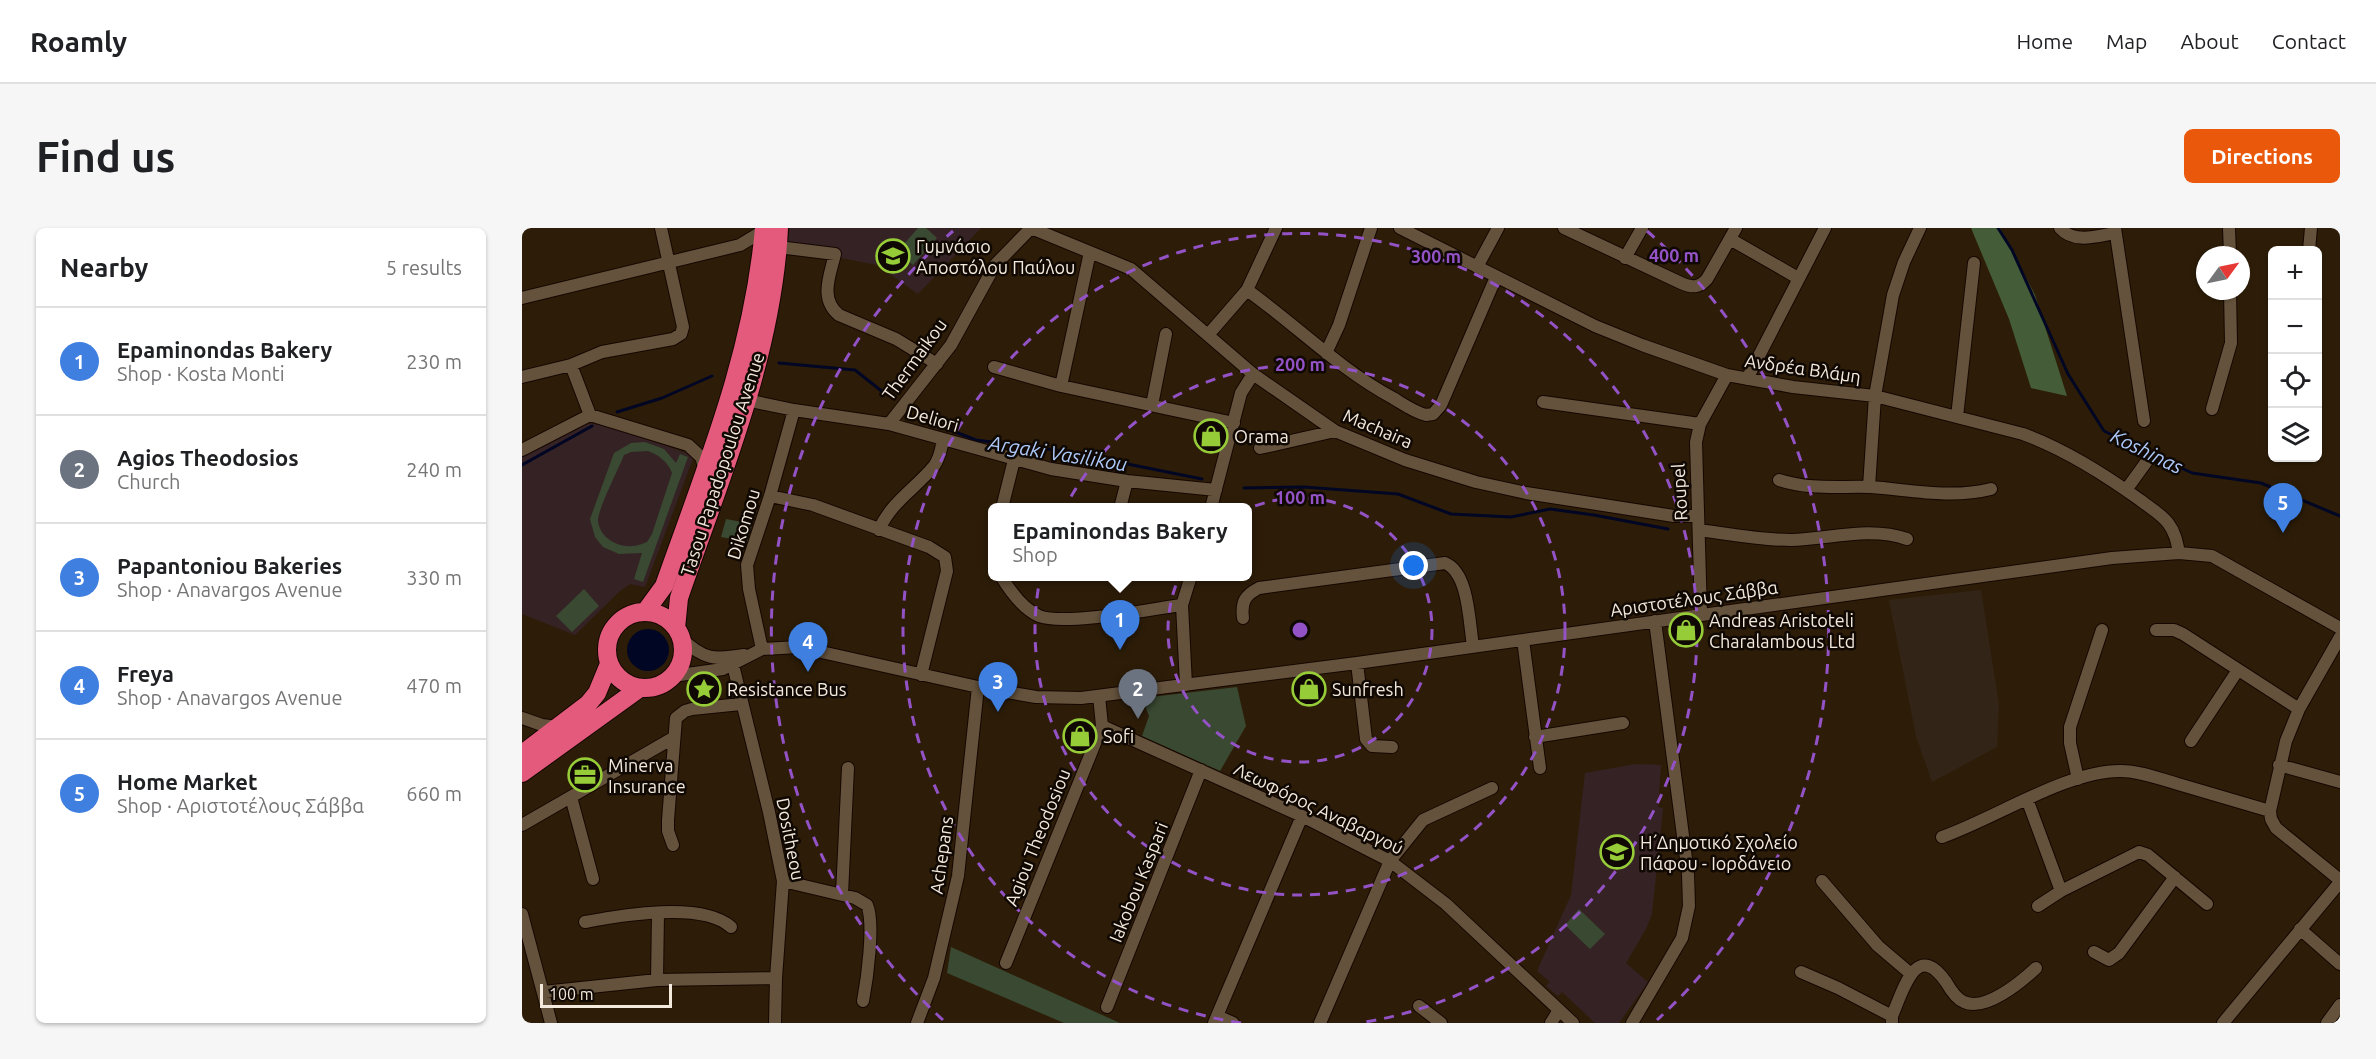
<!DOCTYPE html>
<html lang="en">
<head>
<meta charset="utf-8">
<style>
  :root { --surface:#fff; --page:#f6f6f6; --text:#202124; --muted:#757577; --line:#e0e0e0; --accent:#ea580c }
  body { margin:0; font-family:Ubuntu,sans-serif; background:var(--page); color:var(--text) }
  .controls { position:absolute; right:18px; top:18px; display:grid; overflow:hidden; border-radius:9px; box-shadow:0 2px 4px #0004 }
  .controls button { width:54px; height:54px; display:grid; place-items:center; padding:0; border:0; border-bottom:2px solid var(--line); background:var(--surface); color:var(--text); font:30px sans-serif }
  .compass { position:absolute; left:1674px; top:18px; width:54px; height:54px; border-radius:50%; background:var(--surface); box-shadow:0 2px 4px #0004; rotate:57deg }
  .scale { position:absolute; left:18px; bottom:15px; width:132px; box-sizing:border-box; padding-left:6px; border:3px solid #f4e9dd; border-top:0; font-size:16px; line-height:21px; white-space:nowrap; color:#f4e9dd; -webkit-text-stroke:4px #100903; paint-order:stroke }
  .you { position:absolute; left:892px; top:338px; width:21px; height:21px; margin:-15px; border:4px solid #fff; border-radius:50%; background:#1a73e8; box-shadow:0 0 0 9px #1a73e833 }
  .badge { display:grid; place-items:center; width:39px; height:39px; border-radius:50%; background:var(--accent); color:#fff; font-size:20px; font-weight:700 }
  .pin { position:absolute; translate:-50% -50px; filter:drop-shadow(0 2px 3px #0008) }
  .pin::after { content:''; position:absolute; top:32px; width:21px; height:18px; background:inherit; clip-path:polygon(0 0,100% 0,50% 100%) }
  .popup { position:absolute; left:466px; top:275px; width:264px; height:78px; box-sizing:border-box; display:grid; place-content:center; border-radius:9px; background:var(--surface); filter:drop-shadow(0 2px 4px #0005); font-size:20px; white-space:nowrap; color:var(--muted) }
  .popup b { font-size:22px; color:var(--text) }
  .popup::after { content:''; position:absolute; left:50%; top:100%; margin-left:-12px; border:12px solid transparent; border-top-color:var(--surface) }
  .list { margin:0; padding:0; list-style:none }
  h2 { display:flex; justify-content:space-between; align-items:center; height:78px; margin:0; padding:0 24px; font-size:26px }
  h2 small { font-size:20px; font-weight:400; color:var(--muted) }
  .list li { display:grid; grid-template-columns:39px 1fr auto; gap:18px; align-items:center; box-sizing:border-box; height:108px; padding:0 24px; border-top:2px solid var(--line) }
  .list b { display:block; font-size:22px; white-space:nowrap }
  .list p { margin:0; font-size:20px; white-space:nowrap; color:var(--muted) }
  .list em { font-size:20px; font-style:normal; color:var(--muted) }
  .icon { flex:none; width:33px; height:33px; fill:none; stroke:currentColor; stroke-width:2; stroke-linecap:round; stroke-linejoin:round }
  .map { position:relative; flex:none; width:1818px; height:795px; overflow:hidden; border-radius:9px }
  header { display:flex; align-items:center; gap:36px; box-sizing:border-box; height:84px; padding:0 30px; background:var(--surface); border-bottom:2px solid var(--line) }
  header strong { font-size:28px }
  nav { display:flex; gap:33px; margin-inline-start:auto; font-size:21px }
  .intro { display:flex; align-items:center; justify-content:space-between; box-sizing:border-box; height:144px; padding:0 36px }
  h1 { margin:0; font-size:42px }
  .button { padding:15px 27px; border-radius:9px; background:var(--accent); color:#fff; font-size:21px; font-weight:700 }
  main { display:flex; gap:36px; padding:0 36px }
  aside { flex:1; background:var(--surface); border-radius:9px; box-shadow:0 2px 4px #0004 }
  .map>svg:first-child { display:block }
</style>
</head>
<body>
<header>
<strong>Roamly</strong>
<nav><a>Home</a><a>Map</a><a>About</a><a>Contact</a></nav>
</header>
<div class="intro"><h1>Find us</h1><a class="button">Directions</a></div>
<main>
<aside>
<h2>Nearby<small>5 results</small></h2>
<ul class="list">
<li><span class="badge" style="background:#3f7fe0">1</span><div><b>Epaminondas Bakery</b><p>Shop · Kosta Monti</p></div><em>230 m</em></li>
<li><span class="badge" style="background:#6b7280">2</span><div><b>Agios Theodosios</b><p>Church</p></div><em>240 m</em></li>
<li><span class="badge" style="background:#3f7fe0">3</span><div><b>Papantoniou Bakeries</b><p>Shop · Anavargos Avenue</p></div><em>330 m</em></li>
<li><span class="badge" style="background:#3f7fe0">4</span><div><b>Freya</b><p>Shop · Anavargos Avenue</p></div><em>470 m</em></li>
<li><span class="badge" style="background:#3f7fe0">5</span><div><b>Home Market</b><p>Shop · Αριστοτέλους Σάββα</p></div><em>660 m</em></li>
</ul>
</aside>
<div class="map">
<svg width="1818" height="795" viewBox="0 0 1818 795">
  <rect width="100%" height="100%" fill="#2d1d08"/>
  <path fill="#322517" d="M1459,362L1477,477L1475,519L1410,554L1394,508L1367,372Z"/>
  <path fill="#352224" d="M268,0H459L396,66L355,37L264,19Z
    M63,195L90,198L172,228L123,359L108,356L98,363L53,407L0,386V229Z
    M1114,536L1139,537L1136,579L1141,580L1130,686L1124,701L1104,735L1126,754L1097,795H1073L1040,764L1036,768L1024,758L1028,754L1015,743L1049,667L1063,545Z"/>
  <path fill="#3a4932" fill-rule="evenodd" d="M396,0H404L415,10L391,37L375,24Z
    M123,214L142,221L154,235L158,226L166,229L121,354L112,351L120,325L97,326L81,319L73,309L68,291L92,225L109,215ZM126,223C137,227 146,234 150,245L130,306L125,314C114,319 104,320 93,315C84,311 77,303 76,293C75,283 97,240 102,227L109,224Z
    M204,291L230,296L224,319L210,311L199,309Z
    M62,361L77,378L50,404L34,388Z
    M715,459L724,498L698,543L620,508L627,488L620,470Z
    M1057,681L1083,706L1068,721L1043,697Z
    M429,719L598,795H542L425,745Z"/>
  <path fill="#445c37" d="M1449,0H1478L1513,67L1545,168L1509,160L1487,91Z"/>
  <path fill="#000623" d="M105 422a21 21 0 1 1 42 0a21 21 0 1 1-42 0Z"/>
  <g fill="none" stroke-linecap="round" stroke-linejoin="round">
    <path stroke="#000623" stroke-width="3" d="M1476,0L1490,22L1546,146L1582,203L1670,245L1739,255L1818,288
      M257,135L333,142L362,165
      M95,184L140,170L190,148
      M395,189L454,212L541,223L680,251
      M0,237L70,198
      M722,260L782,259L876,266L929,286L989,289L1028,281L1072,287L1146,301"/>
    <defs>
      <path id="minor" d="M509,0L609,41L731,146L813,203L883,232L954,254L1004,265L1152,288H1175
        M878,0L1073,98L1120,117L1205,147L1271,159L1353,168L1501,206C1542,221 1582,246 1618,272C1627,279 1639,286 1646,295C1653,304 1655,314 1657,325
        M1042,0L1159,55C1170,60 1177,60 1185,51L1214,0
        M1538,0C1552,16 1575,8 1593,5
        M1593,0L1622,193
        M1707,0L1708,27
        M1208,11L1276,50
        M256,19L313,26C308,47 297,71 317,87L374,111L415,136
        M1787,22L1789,0
        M1103,30L1120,0
        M955,39L976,0
        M725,62C774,97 817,141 871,170C881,176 892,184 904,187L911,186L919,177L974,49
        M0,70L218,17L241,3
        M686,107L725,62L754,0
        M804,125L817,97L849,0
        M49,137L68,187
        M472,139L539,158L712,195
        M0,149L49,137L80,124L151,111L159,106L161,99L139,0
        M1225,151L1303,0
        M539,158L568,24
        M224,172L272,182L367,196L529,241L605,253L694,262
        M1021,174L1178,196
        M630,177L644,106
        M1690,181L1709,115L1708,63
        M1435,189L1452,35
        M367,196L429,117L473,37L509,0
        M738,220L813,203
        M0,222L68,187L166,217L179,229L183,242
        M1257,252C1287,262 1318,258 1349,259C1389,262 1429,271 1469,261
        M1347,259L1353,168L1371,67L1382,34L1398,0
        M1604,262L1625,233
        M248,268L291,277L407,319L423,329L425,343L399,447
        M480,280L492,232
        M598,280L605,253
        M689,280L719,165L731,146
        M357,302C369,274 393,261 412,238C418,230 419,221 421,212
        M1177,302C1207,306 1239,312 1269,312C1307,311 1348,298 1385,311
        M479,348C488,363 501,381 517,388C543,398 629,381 660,377
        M1179,386L1174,214L1178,196L1205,147
        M721,390C719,374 723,367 737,360L923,335C947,345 947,394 951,418
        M1634,402H1652L1661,406L1777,481
        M1818,409L1777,481L1764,513L1748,583L1749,591L1754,600L1818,652
        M159,410C182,432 192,432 222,427
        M1001,412L1018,540
        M240,421L227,361L225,337L248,268L272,182
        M835,435L844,511L850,518L870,519
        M211,437L247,584L261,653L254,750L253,795
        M151,448L201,441L240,421L277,419L456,459L514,469L559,470L835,435L1590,330L1657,325L1690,328L1818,400
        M664,457L660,377L669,348
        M0,490L20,497L36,499
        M580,498L780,588L868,633L924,676L1051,795
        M1013,509L1101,495
        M1669,513L1716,442
        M1757,537L1818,554
        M1556,551L1548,515V499L1580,402
        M49,569L71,651
        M1505,571L1539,663
        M0,597L151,510
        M1420,609C1472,591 1546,542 1599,543C1618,543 1638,551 1656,556C1687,565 1718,574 1748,583
        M151,617L146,603V592L154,490L163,483L170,481L219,476
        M261,653L333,670L345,677C353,695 345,752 341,773
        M1300,653L1356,718L1389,746
        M320,666L326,540
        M1516,678L1539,663L1617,624L1626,627L1685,676
        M0,686L29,795
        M63,694C100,687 180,673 209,699
        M1778,701L1818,736
        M1572,724L1587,732L1597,725L1653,649
        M484,735L580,498L577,468
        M1279,744L1316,760L1370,788
        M135,752L136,685
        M21,764L135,752L254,750
        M897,778L919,795
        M585,779L679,542
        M695,788L711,795
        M395,795L412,750L436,648L456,459
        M692,795L780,588
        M798,795L868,633L901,592L970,560
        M1029,795L1037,782
        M1110,795L1160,710L1167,678L1166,646L1133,393
        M1370,795V788C1381,763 1394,711 1424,754C1428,761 1434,771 1442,774C1463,784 1499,754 1514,740
        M1701,795L1818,654
        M1805,795L1818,777"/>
      <path id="highway" d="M123,384L142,358C184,239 231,127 242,0
        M85 422a38 38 0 1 1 76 0a38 38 0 1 1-76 0Z
        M154,400L157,370C198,251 251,127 257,0
        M0,526L66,476L75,465L87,436
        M0,545L118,460"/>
    </defs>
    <use href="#minor" stroke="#150700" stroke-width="14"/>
    <use href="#highway" stroke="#150700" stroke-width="20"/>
    <use href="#minor" stroke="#64523c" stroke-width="12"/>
    <use href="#highway" stroke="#e35a7c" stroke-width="18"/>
  </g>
  <g fill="none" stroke="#9352c5" stroke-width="3" stroke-dasharray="10 8">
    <circle cx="778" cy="402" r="132"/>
    <circle cx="778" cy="402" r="265"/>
    <path d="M719 795A397 397 0 1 1 837 795"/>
    <path d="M421 792A529 529 0 0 1 431 3M1125 3A529 529 0 0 1 1135 792"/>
  </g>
  <defs>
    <symbol id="school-ring" viewBox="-11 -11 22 22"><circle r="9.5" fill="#100903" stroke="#97cc39" stroke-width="1.5"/><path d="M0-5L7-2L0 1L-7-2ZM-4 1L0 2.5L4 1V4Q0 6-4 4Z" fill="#97cc39"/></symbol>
    <symbol id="shop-ring" viewBox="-11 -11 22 22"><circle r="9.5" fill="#100903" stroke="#97cc39" stroke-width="1.5"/><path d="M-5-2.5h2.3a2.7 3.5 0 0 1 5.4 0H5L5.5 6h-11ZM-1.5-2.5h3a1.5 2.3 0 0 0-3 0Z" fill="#97cc39"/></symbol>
    <symbol id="sight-ring" viewBox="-11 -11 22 22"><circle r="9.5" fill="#100903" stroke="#97cc39" stroke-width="1.5"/><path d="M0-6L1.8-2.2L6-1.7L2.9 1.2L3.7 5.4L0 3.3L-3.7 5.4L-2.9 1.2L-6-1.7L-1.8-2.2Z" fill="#97cc39"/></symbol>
    <symbol id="office-ring" viewBox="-11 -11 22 22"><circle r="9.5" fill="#100903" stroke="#97cc39" stroke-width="1.5"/><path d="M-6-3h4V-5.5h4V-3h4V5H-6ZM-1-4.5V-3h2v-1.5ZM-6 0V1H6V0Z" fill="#97cc39"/></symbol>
  </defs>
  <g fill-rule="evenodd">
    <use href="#school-ring" x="352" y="9" width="38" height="38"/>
    <use href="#shop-ring" x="670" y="189" width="38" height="38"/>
    <use href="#shop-ring" x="1145" y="383" width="38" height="38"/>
    <use href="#sight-ring" x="163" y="442" width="38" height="38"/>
    <use href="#shop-ring" x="768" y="442" width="38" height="38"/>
    <use href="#shop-ring" x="539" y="489" width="38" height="38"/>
    <use href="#office-ring" x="44" y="528" width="38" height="38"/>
    <use href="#school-ring" x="1076" y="605" width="38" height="38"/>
  </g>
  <g text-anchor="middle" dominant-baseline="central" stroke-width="5" stroke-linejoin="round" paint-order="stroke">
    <g font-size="18" fill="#f4e9dd" stroke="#100903" text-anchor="start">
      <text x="394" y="18">Γυμνάσιο<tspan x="394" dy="21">Αποστόλου Παύλου</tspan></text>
      <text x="712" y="208">Orama</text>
      <text x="1187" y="392">Andreas Aristoteli<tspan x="1187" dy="21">Charalambous Ltd</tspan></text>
      <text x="205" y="461">Resistance Bus</text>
      <text x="810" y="461">Sunfresh</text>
      <text x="581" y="508">Sofi</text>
      <text x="86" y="537">Minerva<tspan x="86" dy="21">Insurance</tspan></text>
      <text x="1118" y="614">Η΄ Δημοτικό Σχολείο<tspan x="1118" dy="21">Πάφου - Ιορδάνειο</tspan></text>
    </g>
    <g font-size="18" fill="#f4e9dd" stroke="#100903">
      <text transform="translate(392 131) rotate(-54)">Thermaikou</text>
      <text transform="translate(1281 140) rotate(8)">Ανδρέα Βλάμη</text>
      <text transform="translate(411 190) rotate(16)">Deliori</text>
      <text transform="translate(856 200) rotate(23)">Machaira</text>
      <text transform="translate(200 236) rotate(-72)">Tasou Papadopoulou Avenue</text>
      <text transform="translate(1157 264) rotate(-93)">Roupel</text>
      <text transform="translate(221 296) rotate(-73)">Dikomou</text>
      <text transform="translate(1172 370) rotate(-8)">Αριστοτέλους Σάββα</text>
      <text transform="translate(797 580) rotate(26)">Λεωφόρος Αναβαργού</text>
      <text transform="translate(515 609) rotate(-68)">Agiou Theodosiou</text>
      <text transform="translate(269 611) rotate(79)">Dositheou</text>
      <text transform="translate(419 627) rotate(-82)">Achepans</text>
      <text transform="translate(616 654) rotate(-68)">Iakobou Kaspari</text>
    </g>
    <g font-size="20" font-style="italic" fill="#acc9fa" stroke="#100903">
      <text transform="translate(1625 223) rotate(26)">Koshinas</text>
      <text transform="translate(536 225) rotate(9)">Argaki Vasilikou</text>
    </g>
  </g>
  <circle cx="778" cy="402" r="9" fill="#9352c5" stroke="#100903" stroke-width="3"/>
  <g font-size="18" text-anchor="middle" font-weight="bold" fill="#9352c5" stroke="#100903" stroke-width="5" stroke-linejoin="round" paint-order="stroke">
    <text x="1152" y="34">400 m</text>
    <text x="914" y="35">300 m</text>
    <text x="778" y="143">200 m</text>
    <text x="778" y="276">100 m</text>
  </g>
</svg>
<div class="controls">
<button>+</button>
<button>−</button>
<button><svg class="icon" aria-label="locate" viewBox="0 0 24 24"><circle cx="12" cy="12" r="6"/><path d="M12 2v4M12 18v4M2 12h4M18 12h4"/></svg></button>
<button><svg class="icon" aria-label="layers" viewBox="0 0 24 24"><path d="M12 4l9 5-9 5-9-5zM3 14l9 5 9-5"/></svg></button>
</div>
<svg class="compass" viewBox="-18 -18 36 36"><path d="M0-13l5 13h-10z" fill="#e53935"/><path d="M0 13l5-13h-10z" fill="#757577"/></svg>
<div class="scale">100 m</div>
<div class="you"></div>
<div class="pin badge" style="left:598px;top:422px;background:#3f7fe0">1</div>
<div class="popup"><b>Epaminondas Bakery</b>Shop</div>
<div class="pin badge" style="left:616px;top:491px;background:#6b7280">2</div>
<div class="pin badge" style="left:476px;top:484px;background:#3f7fe0">3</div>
<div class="pin badge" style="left:286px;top:444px;background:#3f7fe0">4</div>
<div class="pin badge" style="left:1761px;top:305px;background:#3f7fe0">5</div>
</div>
</main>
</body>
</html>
